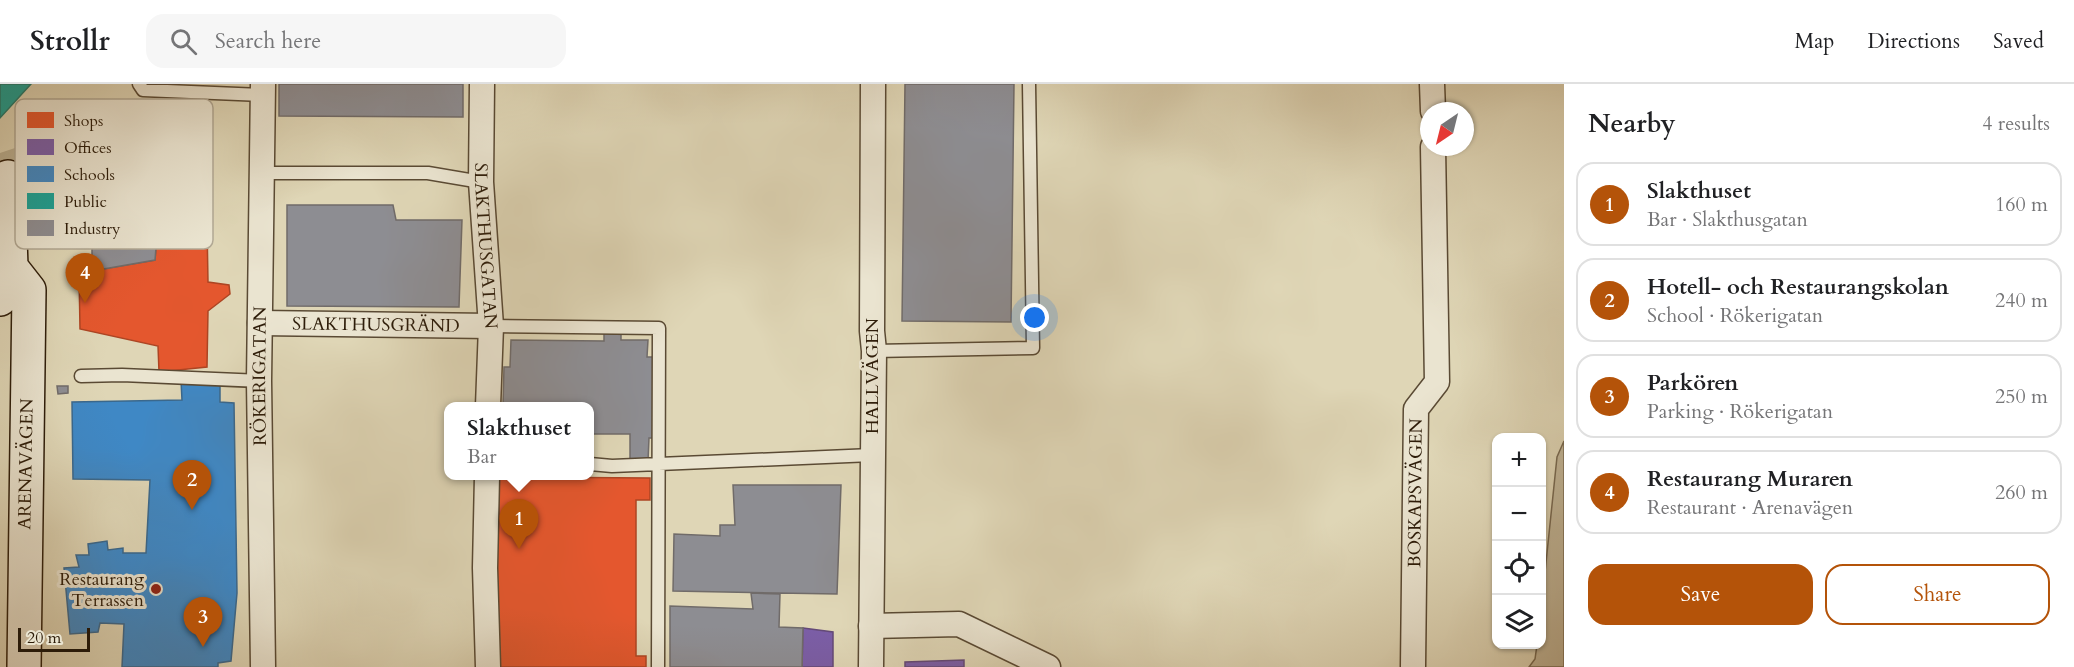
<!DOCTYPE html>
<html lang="en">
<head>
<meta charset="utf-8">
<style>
  :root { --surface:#fff; --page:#f6f6f6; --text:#202124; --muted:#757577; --line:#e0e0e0; --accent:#b45309 }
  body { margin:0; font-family:Cardo,serif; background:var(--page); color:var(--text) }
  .controls { position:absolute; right:18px; bottom:18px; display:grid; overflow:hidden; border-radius:12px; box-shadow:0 2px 4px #0004 }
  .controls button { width:54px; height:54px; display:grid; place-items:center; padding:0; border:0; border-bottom:2px solid var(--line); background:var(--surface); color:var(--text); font:30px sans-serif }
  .compass { position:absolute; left:1420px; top:18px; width:54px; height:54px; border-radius:50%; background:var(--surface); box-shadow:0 2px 4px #0004; rotate:215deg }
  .scale { position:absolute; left:18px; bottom:15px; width:72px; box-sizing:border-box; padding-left:6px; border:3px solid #2d1c09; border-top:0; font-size:16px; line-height:21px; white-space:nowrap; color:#2d1c09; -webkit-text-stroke:4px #eae4d0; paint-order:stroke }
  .you { position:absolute; left:1035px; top:234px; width:21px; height:21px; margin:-15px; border:4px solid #fff; border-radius:50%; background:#1a73e8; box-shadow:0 0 0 9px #1a73e833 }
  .badge { display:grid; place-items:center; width:39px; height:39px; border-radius:50%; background:var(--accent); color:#fff; font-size:20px; font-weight:700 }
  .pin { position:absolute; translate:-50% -50px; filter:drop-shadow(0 2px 3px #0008) }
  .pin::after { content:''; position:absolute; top:32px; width:21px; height:18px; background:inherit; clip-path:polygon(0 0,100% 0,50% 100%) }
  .popup { position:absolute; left:444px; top:318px; width:150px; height:78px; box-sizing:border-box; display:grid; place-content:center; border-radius:12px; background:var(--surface); filter:drop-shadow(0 2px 4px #0005); font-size:20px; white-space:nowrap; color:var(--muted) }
  .popup b { font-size:22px; color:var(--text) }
  .popup::after { content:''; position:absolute; left:50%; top:100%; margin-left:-12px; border:12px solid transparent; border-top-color:var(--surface) }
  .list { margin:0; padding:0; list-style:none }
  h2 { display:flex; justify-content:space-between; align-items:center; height:78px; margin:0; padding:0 24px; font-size:26px }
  h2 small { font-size:20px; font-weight:400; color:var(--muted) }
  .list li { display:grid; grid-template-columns:39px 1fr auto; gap:18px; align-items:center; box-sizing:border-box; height:84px; margin:0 12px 12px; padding:0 12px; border:2px solid var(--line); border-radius:18px }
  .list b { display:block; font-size:22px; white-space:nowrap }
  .list p { margin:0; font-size:20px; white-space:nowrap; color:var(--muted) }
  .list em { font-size:20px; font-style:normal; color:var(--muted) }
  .actions { display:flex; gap:12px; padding:18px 24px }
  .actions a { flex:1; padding:14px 0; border:2px solid var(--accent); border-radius:18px; text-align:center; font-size:21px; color:var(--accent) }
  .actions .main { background:var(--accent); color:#fff }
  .icon { flex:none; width:33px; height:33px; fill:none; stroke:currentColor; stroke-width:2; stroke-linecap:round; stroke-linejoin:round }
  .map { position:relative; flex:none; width:1564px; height:583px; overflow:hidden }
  header { display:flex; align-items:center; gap:36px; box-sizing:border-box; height:84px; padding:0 30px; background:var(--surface); border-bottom:2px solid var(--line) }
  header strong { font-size:28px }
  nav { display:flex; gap:33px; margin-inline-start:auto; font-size:21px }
  .search { width:420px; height:54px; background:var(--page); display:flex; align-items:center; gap:15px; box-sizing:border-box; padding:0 21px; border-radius:18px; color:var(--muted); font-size:22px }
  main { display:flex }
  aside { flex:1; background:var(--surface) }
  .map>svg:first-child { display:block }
</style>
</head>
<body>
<header>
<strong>Strollr</strong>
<div class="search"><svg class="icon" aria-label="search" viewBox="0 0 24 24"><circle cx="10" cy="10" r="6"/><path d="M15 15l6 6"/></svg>Search here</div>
<nav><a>Map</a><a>Directions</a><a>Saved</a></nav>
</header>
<main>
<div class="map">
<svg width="1564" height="583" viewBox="0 0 1564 583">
  <rect width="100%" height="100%" fill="#dfd6b6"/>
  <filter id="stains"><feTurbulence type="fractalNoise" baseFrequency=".00333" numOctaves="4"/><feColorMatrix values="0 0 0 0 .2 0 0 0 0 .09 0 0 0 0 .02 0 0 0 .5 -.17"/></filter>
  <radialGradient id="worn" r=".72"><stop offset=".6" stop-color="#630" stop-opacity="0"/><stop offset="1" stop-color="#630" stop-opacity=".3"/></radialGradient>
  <path fill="#c1b699" stroke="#776951" stroke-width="1.5" d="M1564,357V583H1529L1535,575L1537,561L1542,560V517L1557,373Z"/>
  <path fill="#e4572e" stroke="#ad4523" stroke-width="1.5" d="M158,140H207L208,198L229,201L230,210L208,227L207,283L159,288L158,262L80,245L79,189L155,176Z
    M495,393L650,394V416H636V572H646V583H495Z"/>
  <path fill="#7b5ea7" stroke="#644a78" stroke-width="1.5" d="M803,544L833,548V583H802Z
    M964,576V583H905V578Z"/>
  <path fill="#3f88c5" stroke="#3a688d" stroke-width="1.5" d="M181,296L220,297V318L234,319L237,509L231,577L218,579V583H122L124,540L100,539L98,548L70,550L64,484L79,483L76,471H89L88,460L107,457L108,466L123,464V469H146L150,396L73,395L72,318L182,316Z"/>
  <path fill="#17a398" stroke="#1e7a6d" stroke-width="1.5" d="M0,0H31L0,34Z"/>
  <path fill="#8d8d92" stroke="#706b69" stroke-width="1.5" d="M279,0H463V33L279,32Z
    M905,0H1014L1011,238L902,237Z
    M189,27L187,123L70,125L69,29Z
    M287,121H393L396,136H462L459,223L287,222Z
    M92,138L158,140L155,176L92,187Z
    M604,248L621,249V256H648L647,273H655L654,354H649L648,377L630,376V350H590V322H503L504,283H510L511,256L604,257Z
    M57,302H68V309L58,310Z
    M733,401H841L837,510L673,507L674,450L720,452V441H735Z
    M751,509L780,510L779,543L803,544L802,583H670V522L753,525Z"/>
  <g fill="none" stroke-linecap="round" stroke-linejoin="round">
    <path stroke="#bbb193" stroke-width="33" stroke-dasharray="33 16" stroke-linecap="butt" d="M0,69L8,93"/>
    <defs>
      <path id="lane" d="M139,0L143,6L263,11
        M261,89H428L481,98
        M491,242L659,244L658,583
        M874,267L1033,264L1029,0
        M81,292L122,291L259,297
        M590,380L612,382L872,371"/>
      <g id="street">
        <path id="s1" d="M482,0L481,98L491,242L488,322"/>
        <path d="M1432,0L1433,27"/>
        <path id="s2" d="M260,239L491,242"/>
        <path d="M487,392L485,484L488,583"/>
        <path d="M871,542L959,540L1048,583"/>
        <path id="s3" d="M263,583L259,297L263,0"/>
        <path d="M871,583L874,267L872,247L873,0"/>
        <path id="s4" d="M1413,583L1416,325L1437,298L1433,63"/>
      </g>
      <path id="secondary" d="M11,183L29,206L24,583
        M0,215L11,183L8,93"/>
    </defs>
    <use href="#lane" stroke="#5a4a34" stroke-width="15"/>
    <use href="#street" stroke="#5a4a34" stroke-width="27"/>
    <use href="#secondary" stroke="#2d1c09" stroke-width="36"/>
    <use href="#lane" stroke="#eae4d0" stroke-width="12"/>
    <use href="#street" stroke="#eae4d0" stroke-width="24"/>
    <use href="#secondary" stroke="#eae4d0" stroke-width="33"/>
  </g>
  <circle fill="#8f2418" stroke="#eae4d0" stroke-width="2" cx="156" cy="505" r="6"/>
  <g text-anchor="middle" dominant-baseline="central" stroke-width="6" stroke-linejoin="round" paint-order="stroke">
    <g font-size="18" fill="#2d1c09" stroke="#eae4d0">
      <text stroke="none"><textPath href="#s1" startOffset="162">SLAKTHUSGATAN</textPath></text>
      <text stroke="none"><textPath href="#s2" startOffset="116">SLAKTHUSGRÄND</textPath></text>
      <text stroke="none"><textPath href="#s3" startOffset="291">RÖKERIGATAN</textPath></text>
      <text transform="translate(872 292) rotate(-90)">HALLVÄGEN</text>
      <text transform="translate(26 380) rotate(-89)">ARENAVÄGEN</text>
      <text stroke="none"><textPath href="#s4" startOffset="174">BOSKAPSVÄGEN</textPath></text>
    </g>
    <g font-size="18" fill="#2d1c09" stroke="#eae4d0" text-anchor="end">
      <text x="144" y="495">Restaurang<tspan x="144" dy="21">Terrassen</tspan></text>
    </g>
  </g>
  <rect x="15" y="15" width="198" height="150" rx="9" fill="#eae4d0" stroke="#b1a894" stroke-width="1.5"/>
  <rect x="27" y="28" width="27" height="16" fill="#e4572e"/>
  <rect x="27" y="55" width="27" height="16" fill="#7b5ea7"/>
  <rect x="27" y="82" width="27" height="16" fill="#3f88c5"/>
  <rect x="27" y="109" width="27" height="16" fill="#17a398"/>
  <rect x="27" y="136" width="27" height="16" fill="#8d8d92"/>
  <g font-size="16" fill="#2d1c09">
    <text x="64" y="42">Shops</text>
    <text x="64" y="69">Offices</text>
    <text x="64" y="96">Schools</text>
    <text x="64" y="123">Public</text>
    <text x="64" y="150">Industry</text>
  </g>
  <rect width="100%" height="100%" filter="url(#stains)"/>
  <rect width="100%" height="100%" fill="url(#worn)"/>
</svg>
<div class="controls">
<button>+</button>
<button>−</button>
<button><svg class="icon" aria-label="locate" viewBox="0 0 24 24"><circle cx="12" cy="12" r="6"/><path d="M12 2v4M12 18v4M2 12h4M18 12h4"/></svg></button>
<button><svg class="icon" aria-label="layers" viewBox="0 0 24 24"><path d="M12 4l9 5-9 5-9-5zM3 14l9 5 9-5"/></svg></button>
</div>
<svg class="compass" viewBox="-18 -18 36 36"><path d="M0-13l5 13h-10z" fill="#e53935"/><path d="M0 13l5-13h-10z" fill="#757577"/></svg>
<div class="scale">20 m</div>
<div class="you"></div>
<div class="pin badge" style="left:519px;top:465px">1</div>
<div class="popup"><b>Slakthuset</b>Bar</div>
<div class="pin badge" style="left:192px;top:426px">2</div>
<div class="pin badge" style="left:203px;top:563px">3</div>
<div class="pin badge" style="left:85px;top:219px">4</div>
</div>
<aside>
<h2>Nearby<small>4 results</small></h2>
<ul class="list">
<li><span class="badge">1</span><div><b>Slakthuset</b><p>Bar · Slakthusgatan</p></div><em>160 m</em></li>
<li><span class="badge">2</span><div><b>Hotell- och Restaurangskolan</b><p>School · Rökerigatan</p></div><em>240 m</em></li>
<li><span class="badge">3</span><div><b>Parkören</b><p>Parking · Rökerigatan</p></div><em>250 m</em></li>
<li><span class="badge">4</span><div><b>Restaurang Muraren</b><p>Restaurant · Arenavägen</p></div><em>260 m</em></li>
</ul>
<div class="actions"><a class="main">Save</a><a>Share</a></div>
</aside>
</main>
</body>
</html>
